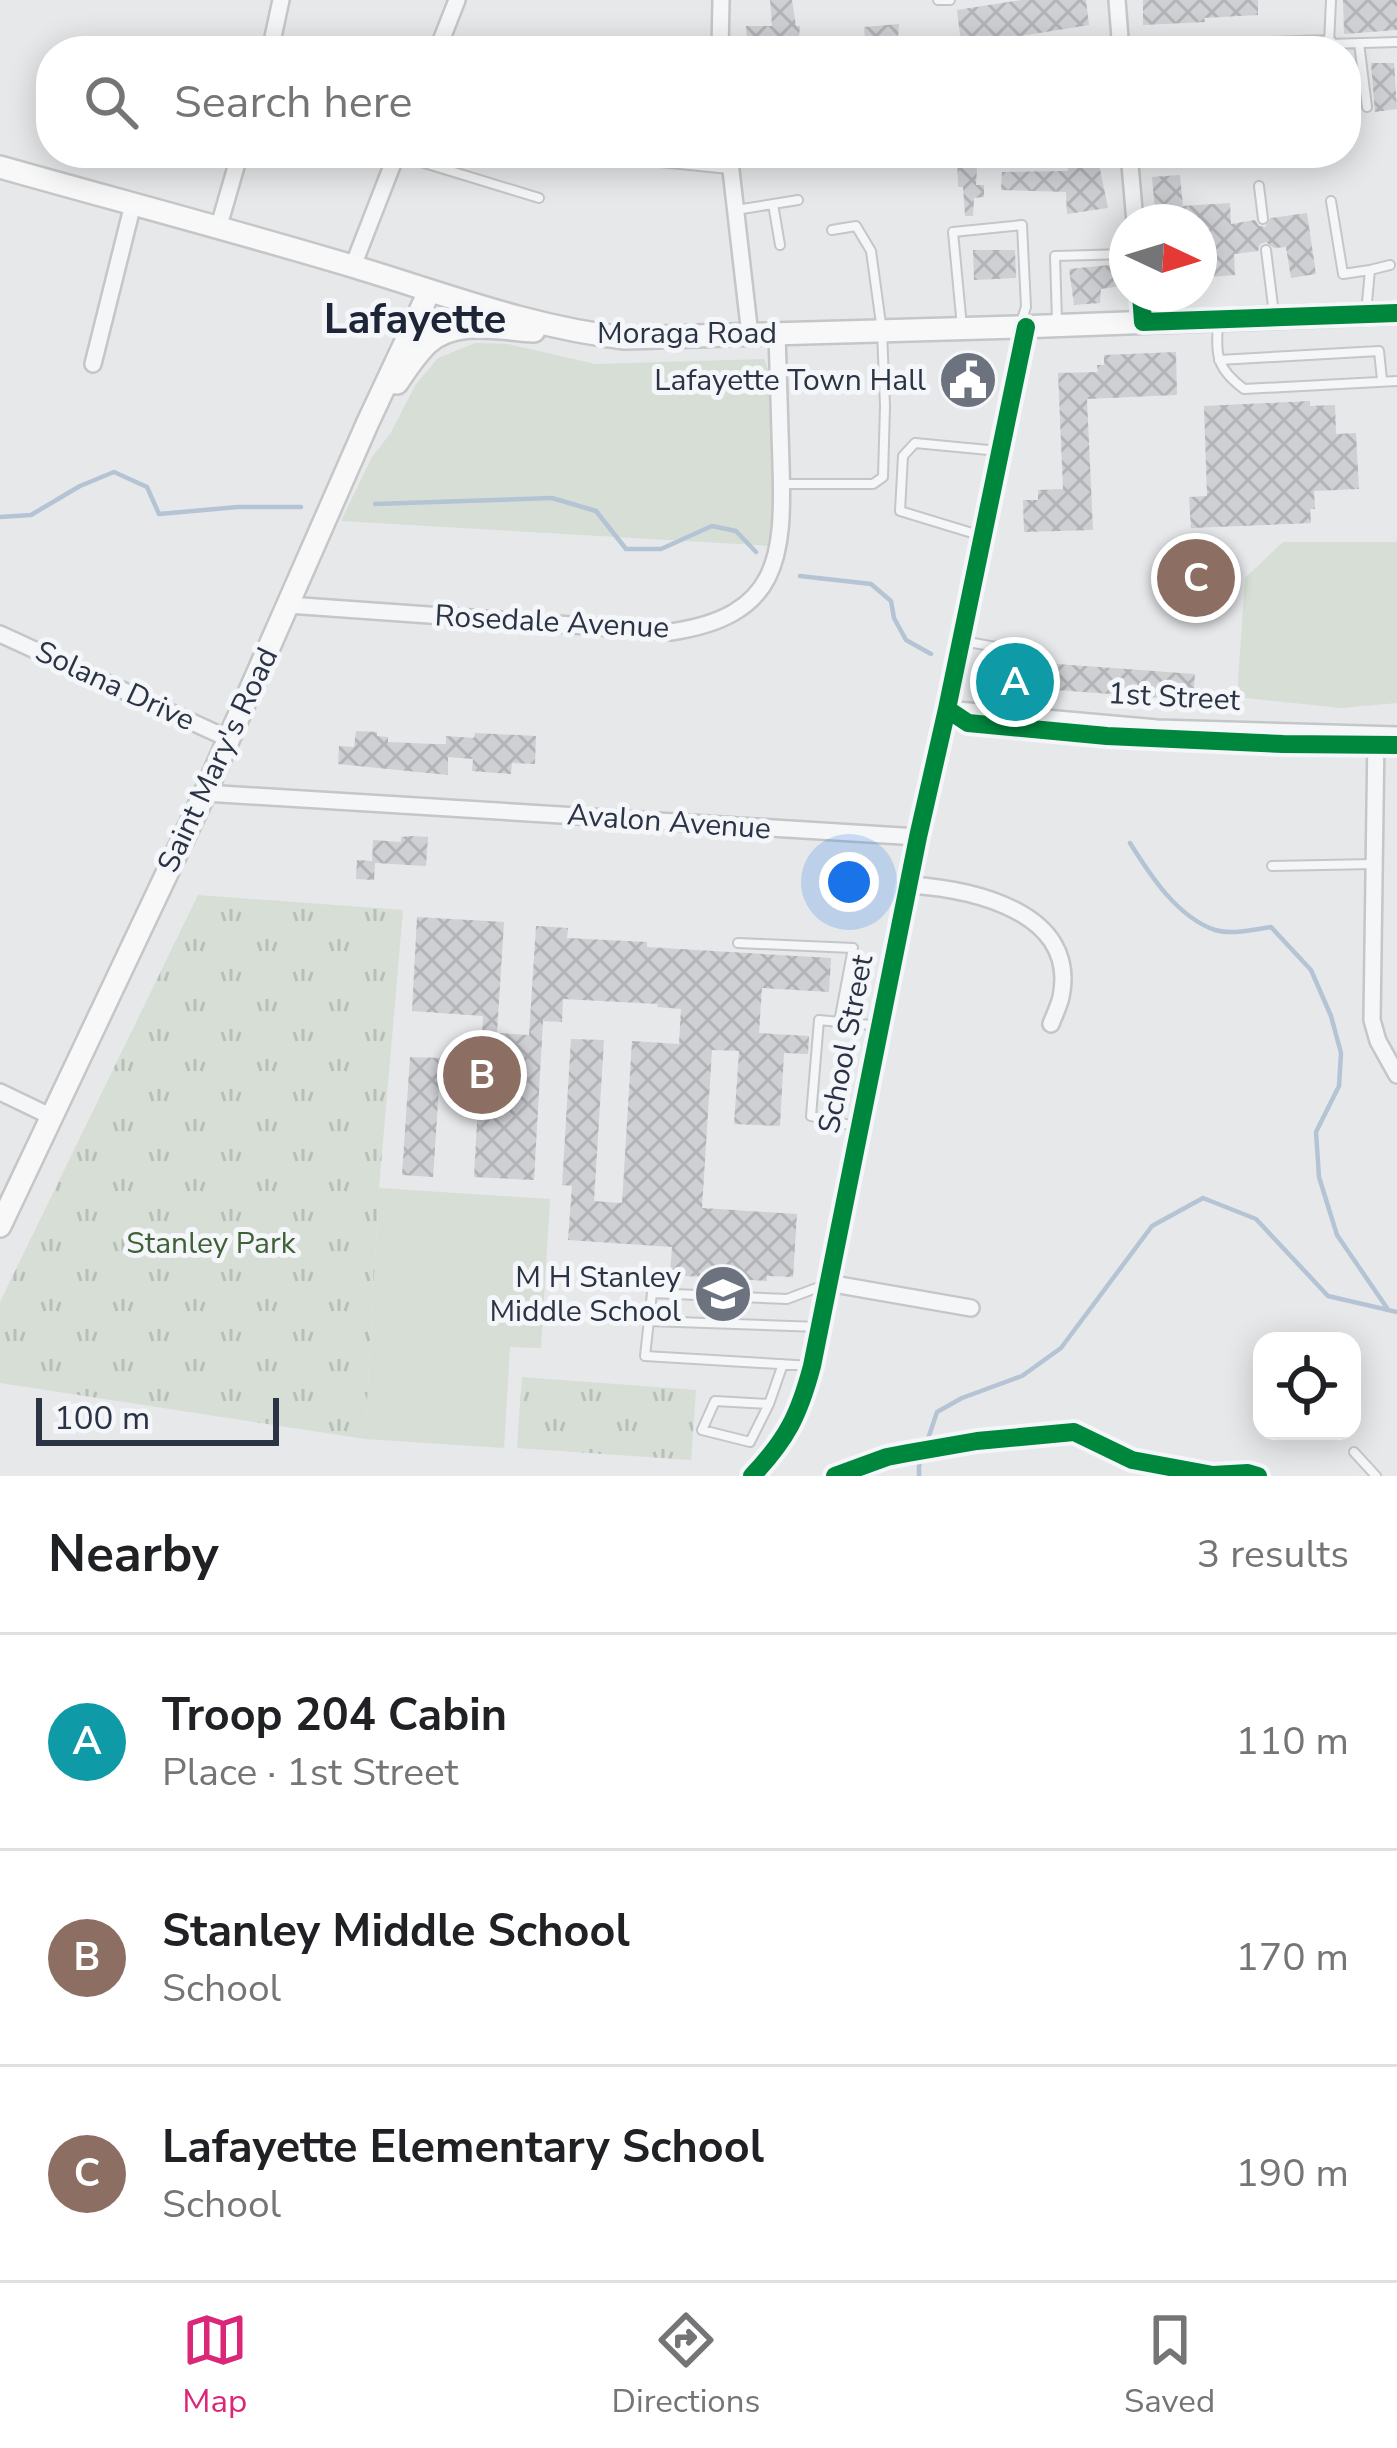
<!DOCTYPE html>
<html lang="en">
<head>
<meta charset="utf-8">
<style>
  :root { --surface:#fff; --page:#f2f2f2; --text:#202124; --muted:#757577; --line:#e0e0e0; --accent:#db2777 }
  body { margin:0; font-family:"Nunito Sans",sans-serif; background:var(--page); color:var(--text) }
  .controls { position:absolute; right:36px; bottom:36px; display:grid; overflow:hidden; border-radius:24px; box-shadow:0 6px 30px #0003 }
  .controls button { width:108px; height:108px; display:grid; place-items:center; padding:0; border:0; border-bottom:3px solid var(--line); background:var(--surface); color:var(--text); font:60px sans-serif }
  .compass { position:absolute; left:1109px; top:204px; width:108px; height:108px; border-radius:50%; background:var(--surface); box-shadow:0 6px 30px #0003; rotate:94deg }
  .scale { position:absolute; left:36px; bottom:30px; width:243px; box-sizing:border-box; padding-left:12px; border:6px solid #2b3445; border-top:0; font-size:33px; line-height:42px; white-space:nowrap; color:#2b3445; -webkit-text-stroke:9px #f4f6f9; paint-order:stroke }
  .you { position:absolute; left:849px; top:882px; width:42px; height:42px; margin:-30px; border:9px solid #fff; border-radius:50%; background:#1a73e8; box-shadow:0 0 0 18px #1a73e833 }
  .badge { display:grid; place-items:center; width:78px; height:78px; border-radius:50%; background:var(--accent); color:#fff; font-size:39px; font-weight:700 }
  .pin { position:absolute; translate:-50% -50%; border:6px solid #fff; box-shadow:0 3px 12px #0006 }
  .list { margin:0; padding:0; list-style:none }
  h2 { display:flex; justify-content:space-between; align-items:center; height:156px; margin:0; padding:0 48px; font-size:51px }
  h2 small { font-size:39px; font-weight:400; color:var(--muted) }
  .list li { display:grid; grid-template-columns:78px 1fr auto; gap:36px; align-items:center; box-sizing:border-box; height:216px; padding:0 48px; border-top:3px solid var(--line) }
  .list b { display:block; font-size:45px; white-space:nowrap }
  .list p { margin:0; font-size:39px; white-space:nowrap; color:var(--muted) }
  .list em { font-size:39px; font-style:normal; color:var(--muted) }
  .icon { flex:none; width:66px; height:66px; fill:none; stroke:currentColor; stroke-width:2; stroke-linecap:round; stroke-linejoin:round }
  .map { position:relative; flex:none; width:1397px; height:1476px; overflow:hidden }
  .search { position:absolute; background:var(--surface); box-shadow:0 6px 30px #0003; left:36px; right:36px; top:36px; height:132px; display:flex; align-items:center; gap:30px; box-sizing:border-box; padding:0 42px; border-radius:48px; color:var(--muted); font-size:45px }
  .sheet { height:804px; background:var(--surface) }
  nav { display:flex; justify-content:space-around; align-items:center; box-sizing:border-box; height:168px; border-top:3px solid var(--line); background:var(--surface); font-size:33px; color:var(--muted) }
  nav a { display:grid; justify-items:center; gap:6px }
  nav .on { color:var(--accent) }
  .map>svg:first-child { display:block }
</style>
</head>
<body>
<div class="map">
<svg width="1397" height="1476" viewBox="0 0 1397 1476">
  <defs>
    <pattern id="park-tufts" width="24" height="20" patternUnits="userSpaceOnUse" patternTransform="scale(3)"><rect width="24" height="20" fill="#d6ded6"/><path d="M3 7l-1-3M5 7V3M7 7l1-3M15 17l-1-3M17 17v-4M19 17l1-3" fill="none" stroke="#b8bfb9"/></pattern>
    <pattern id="building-cross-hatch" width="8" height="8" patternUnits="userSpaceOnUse" patternTransform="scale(3)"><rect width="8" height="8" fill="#ced0d3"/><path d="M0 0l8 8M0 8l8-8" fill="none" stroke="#b1b3b6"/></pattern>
  </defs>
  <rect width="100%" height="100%" fill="#e6e8ea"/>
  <path fill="#d6ded6" d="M475,343L508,344L595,364L764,359L768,369L774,514L771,546L341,521L372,457L390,434L416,384L438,358Z
    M1283,542H1397V703L1341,708L1237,697L1245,578Z
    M379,1188L550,1199L541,1348L510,1347L504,1448L365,1439Z"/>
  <path fill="url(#park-tufts)" d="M198,895L403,910L379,1188L365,1439L0,1383V1302Z
    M522,1377L696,1390L691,1460L517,1448Z"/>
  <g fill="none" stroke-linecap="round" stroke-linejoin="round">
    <path stroke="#b4c4d5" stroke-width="4.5" d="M375,504L552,498L596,511L626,549H661L712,526L736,531L756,552
      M0,517L31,515L80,486L114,472L147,487L159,514L238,507H301
      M800,576L871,584L891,601L894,618L906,640L931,654
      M1130,843C1150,875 1177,917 1215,930C1232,935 1253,930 1271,927L1311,970L1331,1016L1341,1053L1339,1086L1316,1132L1319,1177L1337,1235L1387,1308
      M919,1476V1466L937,1412L962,1398L1022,1376L1061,1348L1152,1226L1203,1198L1256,1219L1328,1296L1397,1312"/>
  </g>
  <path fill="url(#building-cross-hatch)" d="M770,0H792L796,26H800L798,47L790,46V51H748L746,26H772Z
    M1022,0H1086L1089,25L989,41V49L962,51L957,10Z
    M1143,0H1258V15L1204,18L1205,22L1143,25Z
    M1343,0H1397V30L1344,34Z
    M899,24L897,51H866L864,27Z
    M1371,63H1394L1397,109L1375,112Z
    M957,153H978L976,185H984V197L974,198L973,216H965L963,187H958Z
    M1097,155L1108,208L1067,214L1066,192L1001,190L1002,172L1068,171L1067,157Z
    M1180,175L1183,206L1230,203L1231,224L1255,220L1259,226L1265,227L1271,218L1307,213L1316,274L1291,278L1286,247L1274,248L1266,242L1260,244L1258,251L1234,254L1235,275L1199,278V222H1156L1152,177Z
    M973,250H1015L1016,278L974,280Z
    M1120,264V286L1101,289L1100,303L1074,305L1069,269Z
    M1176,352L1177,395L1087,399L1093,530L1024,532L1023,500H1038V490L1063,489L1058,373L1098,372L1097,365H1104V355Z
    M1310,401V406L1335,405L1336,434L1356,433L1359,489L1314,491L1315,509H1310L1311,523L1191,528L1189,497L1207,496L1204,406Z
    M990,659L1195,674L1193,700L1042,689L1041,698L987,693Z
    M356,731L377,732V736L388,737V742L434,744H446V736L474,738L475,733L536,736L535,764L512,763L511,774L472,771L473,759L448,757V775L338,764L339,746L354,747Z
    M411,836L428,837L426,866L375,863L374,880L356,879L357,860L372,861L373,840L401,842V837Z
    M417,917L504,922L497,1033L529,1035L536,926L568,928L567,938L647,942V947L831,958L829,992L762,988L759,1033L809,1036L808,1054L784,1053L780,1126L734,1124L739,1051L712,1050L702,1208L797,1214L793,1277L767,1276V1281L670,1275L672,1247L568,1240L572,1186L562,1185L571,1039L604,1040L594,1201L622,1203L632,1041L679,1044L681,1009L657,1007L658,1004L563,999L562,1022L543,1021L534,1180L474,1177L483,1016L412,1011Z
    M410,1057L441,1058L433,1177L402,1175Z"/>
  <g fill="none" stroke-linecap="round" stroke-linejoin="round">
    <defs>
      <path id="lane" d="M938,0H950
        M1331,0L1329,44L1397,42
        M1359,43L1367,107
        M571,153L729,169
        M398,155L539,198
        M1130,161L1252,154
        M1259,186L1263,219
        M1331,201L1343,274L1370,270L1366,313
        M773,204L780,245
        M736,210L798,200
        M1266,250L1274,314
        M1370,270L1390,265
        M1057,321L1055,256L1127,254
        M1218,323C1216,356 1216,368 1244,389L1397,381
        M962,327L953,232L1022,225L1026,307L1020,325
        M1219,360L1379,351L1382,380
        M783,484H873L883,477L885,406L882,331L871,251L856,226L832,230
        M982,536L900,511L903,456L915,443L999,451
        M962,641L1031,653
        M1272,866L1373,864
        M738,943L853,948L839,1022
        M858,1127L811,1116L819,1020L880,1026
        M648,1321L820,1327
        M812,1366L645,1356L652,1293L787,1299L827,1284
        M769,1404L715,1401L702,1430L750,1442L769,1404L783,1364
        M1354,1452L1376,1476"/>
      <path id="street" d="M1117,0L1121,51L1329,44
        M270,51L281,0
        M437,51L457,0
        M720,51L721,0
        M729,153L750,335
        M1129,153L1135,222
        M218,229L240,153
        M353,266L397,153
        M1141,294L1143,322
        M93,364L133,204
        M288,605L671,632C779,616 784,558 781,464C780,421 778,377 777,334
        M0,634L229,739
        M947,709L1157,728L1397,735
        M1376,735L1372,1020L1378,1041L1397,1075
        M205,793L918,837
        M909,885C971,889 1079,911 1061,997C1059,1006 1054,1016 1051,1024
        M0,1092L50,1116
        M828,1283L971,1308
        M752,1476C787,1439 799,1415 812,1366L918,837L947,709L1026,327"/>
      <path id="secondary" d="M0,167C117,200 235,231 352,266C442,293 531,328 625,338L1019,327L1397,313
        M397,383C406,370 416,354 428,343C456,318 500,329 534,331
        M0,1226L205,793L368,422L429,292"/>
    </defs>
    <use href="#lane" stroke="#c4c6c8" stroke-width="12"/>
    <use href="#street" stroke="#c4c6c8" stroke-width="20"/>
    <use href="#secondary" stroke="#c4c6c8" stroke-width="26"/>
    <use href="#lane" stroke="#f5f6f7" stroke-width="8"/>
    <use href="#street" stroke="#f5f6f7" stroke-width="15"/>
    <use href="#secondary" stroke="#f8f8f8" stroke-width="21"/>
    <defs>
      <path id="cycleway" d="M1141,294L1143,322L1397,313
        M947,709L968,723L1107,736L1283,744L1397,745
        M752,1476C787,1439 799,1415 812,1366L918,837L947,709L1026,327
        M835,1476L887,1457L908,1453L977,1441L1074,1432L1132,1460L1213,1475L1248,1473L1258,1476"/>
    </defs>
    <use href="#cycleway" stroke="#f4f6f9" stroke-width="26"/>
    <use href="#cycleway" stroke="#00873e" stroke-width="18"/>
  </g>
  <defs>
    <symbol id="civic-disc" viewBox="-11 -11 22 22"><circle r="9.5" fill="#6c737f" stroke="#f4f6f9"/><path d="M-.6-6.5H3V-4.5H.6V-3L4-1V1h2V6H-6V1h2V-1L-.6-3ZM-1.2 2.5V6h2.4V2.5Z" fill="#fff"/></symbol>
    <symbol id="school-disc" viewBox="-11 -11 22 22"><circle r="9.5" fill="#6c737f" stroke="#f4f6f9"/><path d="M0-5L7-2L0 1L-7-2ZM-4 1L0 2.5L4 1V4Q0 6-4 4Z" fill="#fff"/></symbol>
  </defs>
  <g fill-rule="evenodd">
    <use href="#civic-disc" x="935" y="347" width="66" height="66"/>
    <use href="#school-disc" x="690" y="1261" width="66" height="66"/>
  </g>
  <g text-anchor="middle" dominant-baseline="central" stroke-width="10" stroke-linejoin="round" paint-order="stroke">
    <g font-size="30" fill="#2b3445" stroke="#f4f6f9">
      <text x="687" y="333">Moraga Road</text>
      <text transform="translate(552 622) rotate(3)">Rosedale Avenue</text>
      <text transform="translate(115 686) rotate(25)">Solana Drive</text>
      <text transform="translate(1174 697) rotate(3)">1st Street</text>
      <text transform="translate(218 760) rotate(-65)">Saint Mary's Road</text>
      <text transform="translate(669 822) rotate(4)">Avalon Avenue</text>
      <text transform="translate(846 1044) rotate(-79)">School Street</text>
    </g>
    <g font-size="30" fill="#2b3445" stroke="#f4f6f9" text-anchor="end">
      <text x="926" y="380">Lafayette Town Hall</text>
      <text x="681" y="1277">M H Stanley<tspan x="681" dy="34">Middle School</tspan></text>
    </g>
    <g font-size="30" fill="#3f6138" stroke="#f4f6f9">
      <text x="211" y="1243">Stanley Park</text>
    </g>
    <g font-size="42" font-weight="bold" fill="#1d2536" stroke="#f4f6f9">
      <text x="415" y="319">Lafayette</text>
    </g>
  </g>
</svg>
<div class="controls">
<button><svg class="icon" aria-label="locate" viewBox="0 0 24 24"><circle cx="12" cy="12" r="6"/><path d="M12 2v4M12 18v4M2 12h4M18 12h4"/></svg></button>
</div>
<svg class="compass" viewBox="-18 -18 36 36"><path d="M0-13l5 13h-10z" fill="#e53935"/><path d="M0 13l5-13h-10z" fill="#757577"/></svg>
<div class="scale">100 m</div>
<div class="you"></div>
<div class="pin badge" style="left:1015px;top:682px;background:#0f9aa8">A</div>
<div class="pin badge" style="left:482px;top:1075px;background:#8d6e63">B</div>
<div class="pin badge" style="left:1196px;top:578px;background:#8d6e63">C</div>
<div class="search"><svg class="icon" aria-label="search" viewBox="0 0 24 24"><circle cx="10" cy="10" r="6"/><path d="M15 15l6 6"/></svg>Search here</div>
</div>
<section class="sheet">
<h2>Nearby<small>3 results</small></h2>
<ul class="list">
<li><span class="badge" style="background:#0f9aa8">A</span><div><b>Troop 204 Cabin</b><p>Place · 1st Street</p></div><em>110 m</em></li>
<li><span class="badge" style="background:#8d6e63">B</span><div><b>Stanley Middle School</b><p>School</p></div><em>170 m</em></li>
<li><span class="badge" style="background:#8d6e63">C</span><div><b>Lafayette Elementary School</b><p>School</p></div><em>190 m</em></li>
</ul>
</section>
<nav>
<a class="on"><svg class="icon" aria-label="map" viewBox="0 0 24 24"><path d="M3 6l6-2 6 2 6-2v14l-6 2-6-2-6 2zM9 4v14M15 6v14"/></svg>Map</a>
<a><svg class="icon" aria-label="directions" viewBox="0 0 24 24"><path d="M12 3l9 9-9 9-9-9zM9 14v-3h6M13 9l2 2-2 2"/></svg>Directions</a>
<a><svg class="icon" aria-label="saved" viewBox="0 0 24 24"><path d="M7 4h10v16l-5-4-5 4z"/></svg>Saved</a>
</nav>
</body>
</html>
